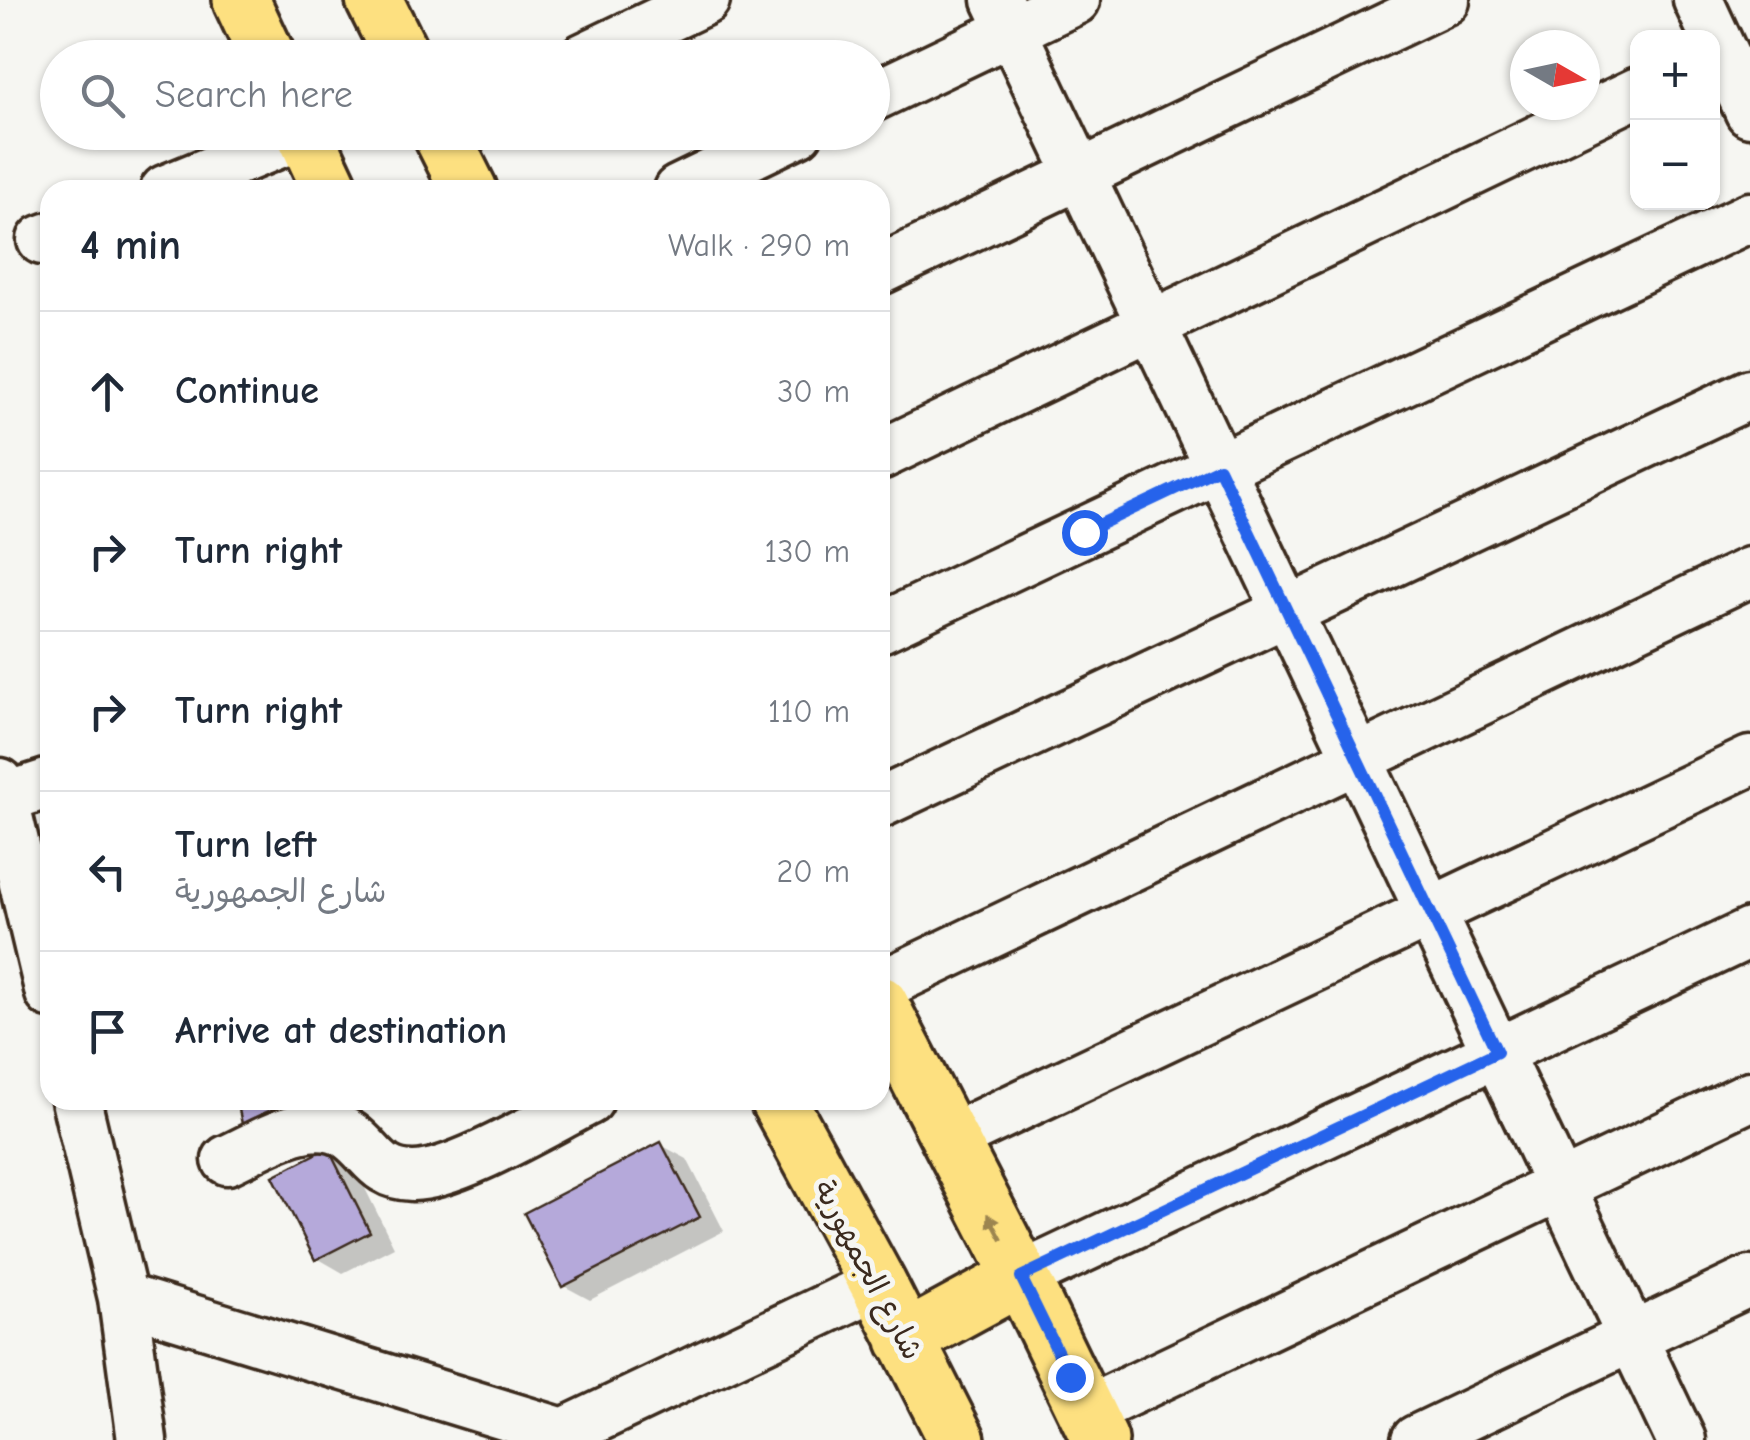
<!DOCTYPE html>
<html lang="en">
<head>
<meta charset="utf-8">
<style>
  :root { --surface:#fff; --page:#f2f2f3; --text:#1f2937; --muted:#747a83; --line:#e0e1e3 }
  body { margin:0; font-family:"Comic Neue","Playpen Sans Arabic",sans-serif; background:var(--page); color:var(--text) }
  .controls { position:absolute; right:30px; top:30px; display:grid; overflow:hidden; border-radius:20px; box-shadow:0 2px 8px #0004 }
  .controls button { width:90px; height:90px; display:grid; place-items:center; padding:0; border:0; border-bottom:2px solid var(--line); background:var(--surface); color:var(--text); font:50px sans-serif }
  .compass { position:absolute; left:1510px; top:30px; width:90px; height:90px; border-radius:50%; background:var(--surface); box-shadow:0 2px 8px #0004; rotate:99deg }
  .stop { position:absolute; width:30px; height:30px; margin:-22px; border:8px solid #2563eb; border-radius:50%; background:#fff }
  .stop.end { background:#2563eb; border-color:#fff; box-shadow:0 2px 10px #0008 }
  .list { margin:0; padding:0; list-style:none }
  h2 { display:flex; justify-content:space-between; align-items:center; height:130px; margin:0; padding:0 40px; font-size:42px }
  h2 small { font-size:32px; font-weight:400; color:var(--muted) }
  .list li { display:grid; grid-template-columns:65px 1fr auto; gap:30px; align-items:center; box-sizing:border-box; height:160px; padding:0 40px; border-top:2px solid var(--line) }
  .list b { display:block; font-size:38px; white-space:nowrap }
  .list p { margin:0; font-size:32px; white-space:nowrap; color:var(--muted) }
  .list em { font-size:32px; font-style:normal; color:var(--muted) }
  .icon { flex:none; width:55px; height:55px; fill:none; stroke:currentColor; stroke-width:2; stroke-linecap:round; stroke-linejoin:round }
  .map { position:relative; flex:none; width:1750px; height:1440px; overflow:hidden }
  .search { position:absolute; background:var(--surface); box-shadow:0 2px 8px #0004; left:40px; top:40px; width:850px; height:110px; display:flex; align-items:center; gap:25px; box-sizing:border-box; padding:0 35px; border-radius:55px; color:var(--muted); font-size:38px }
  .panel { position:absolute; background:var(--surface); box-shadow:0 2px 8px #0004; left:40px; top:180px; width:850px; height:930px; border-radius:30px }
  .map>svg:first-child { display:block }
</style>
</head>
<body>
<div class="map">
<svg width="1750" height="1440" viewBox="0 0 1750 1440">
  <rect width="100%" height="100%" fill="#f6f6f2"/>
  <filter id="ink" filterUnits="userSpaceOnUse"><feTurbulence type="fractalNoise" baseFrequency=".01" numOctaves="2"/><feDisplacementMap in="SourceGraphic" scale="20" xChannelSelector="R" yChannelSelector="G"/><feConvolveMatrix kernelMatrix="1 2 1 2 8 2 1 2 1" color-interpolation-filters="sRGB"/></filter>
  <g filter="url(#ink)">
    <path fill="#0003" d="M240,1100H298L306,1142Z
      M661,1145L687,1159L724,1231L590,1300L564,1286Z
      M328,1151L354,1166L394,1247L343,1273L317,1258Z"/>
    <path fill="#b5a9da" stroke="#3b2a1e" stroke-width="2.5" d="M237,1100H284L291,1133L246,1143Z
      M661,1142L700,1217L562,1287L524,1213Z
      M328,1148L370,1232L315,1260L273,1176Z"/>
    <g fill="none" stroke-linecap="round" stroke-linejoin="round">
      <defs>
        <path id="minor" d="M997,0L1681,1440
          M1698,0L1750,112
          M583,58L705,0
          M872,97L1075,0
          M165,190L304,133
          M678,190L798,132
          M42,240L50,237
          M880,270L1445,0
          M880,455L1638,92
          M880,628L1750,217
          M0,783L50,993
          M4,798L50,783
          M880,803L1750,394
          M880,986L1750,572
          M76,1100L123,1298L142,1440
          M949,1139L1750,761
          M227,1160C261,1145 313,1109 350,1136C373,1153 377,1175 412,1176C454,1177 547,1121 589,1100
          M1021,1277L1750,933
          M123,1298L563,1433
          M1087,1411L1750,1096
          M549,1440L878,1284
          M1416,1440L1750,1281"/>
        <path id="major" d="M241,0L268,58
          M374,0L403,58
          M304,132L331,190
          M440,132L469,190
          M880,1004L1021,1277L1100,1440
          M778,1100L878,1284L957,1440
          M905,1340L1021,1277"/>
      </defs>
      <use href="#minor" stroke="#3b2a1e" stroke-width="55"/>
      <use href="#major" stroke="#3b2a1e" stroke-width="62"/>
      <use href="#minor" stroke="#f6f6f2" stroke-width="48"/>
      <use href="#major" stroke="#fde080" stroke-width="55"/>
    </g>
    <defs><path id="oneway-solid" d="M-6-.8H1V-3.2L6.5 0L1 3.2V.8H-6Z" transform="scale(2.5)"/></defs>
    <use fill="#9c854f" href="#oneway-solid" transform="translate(995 1227) rotate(-118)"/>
  </g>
  <g fill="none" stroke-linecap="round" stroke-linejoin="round" filter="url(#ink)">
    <path stroke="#2563eb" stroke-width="12" d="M1070,1377L1021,1277L1497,1052L1219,468L1084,532"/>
  </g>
  <g text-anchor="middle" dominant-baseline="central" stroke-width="10" stroke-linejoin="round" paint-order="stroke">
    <g font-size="30" fill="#3b2a1e" stroke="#f6f6f2">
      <text transform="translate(868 1270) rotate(62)">شارع الجمهورية</text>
    </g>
  </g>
</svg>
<div class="controls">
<button>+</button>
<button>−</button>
</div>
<svg class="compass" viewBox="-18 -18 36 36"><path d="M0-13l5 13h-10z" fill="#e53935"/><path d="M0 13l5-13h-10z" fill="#747a83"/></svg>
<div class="stop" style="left:1084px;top:532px"></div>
<div class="stop end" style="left:1070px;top:1377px"></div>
<div class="search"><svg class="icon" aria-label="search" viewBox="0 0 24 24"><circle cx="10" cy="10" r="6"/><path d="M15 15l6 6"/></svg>Search here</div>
<section class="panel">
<h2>4 min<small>Walk · 290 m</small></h2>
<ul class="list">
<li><svg class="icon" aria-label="ahead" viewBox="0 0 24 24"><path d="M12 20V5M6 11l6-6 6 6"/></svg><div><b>Continue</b></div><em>30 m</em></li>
<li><svg class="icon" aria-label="right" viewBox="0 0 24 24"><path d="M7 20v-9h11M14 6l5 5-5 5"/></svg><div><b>Turn right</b></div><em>130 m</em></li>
<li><svg class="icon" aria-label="right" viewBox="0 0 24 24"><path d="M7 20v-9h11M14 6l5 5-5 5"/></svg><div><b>Turn right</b></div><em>110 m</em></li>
<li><svg class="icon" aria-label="left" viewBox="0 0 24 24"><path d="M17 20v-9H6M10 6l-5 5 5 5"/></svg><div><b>Turn left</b><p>شارع الجمهورية</p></div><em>20 m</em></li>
<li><svg class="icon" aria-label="arrive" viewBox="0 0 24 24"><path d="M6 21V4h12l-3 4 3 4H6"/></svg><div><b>Arrive at destination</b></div></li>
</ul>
</section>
</div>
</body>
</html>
